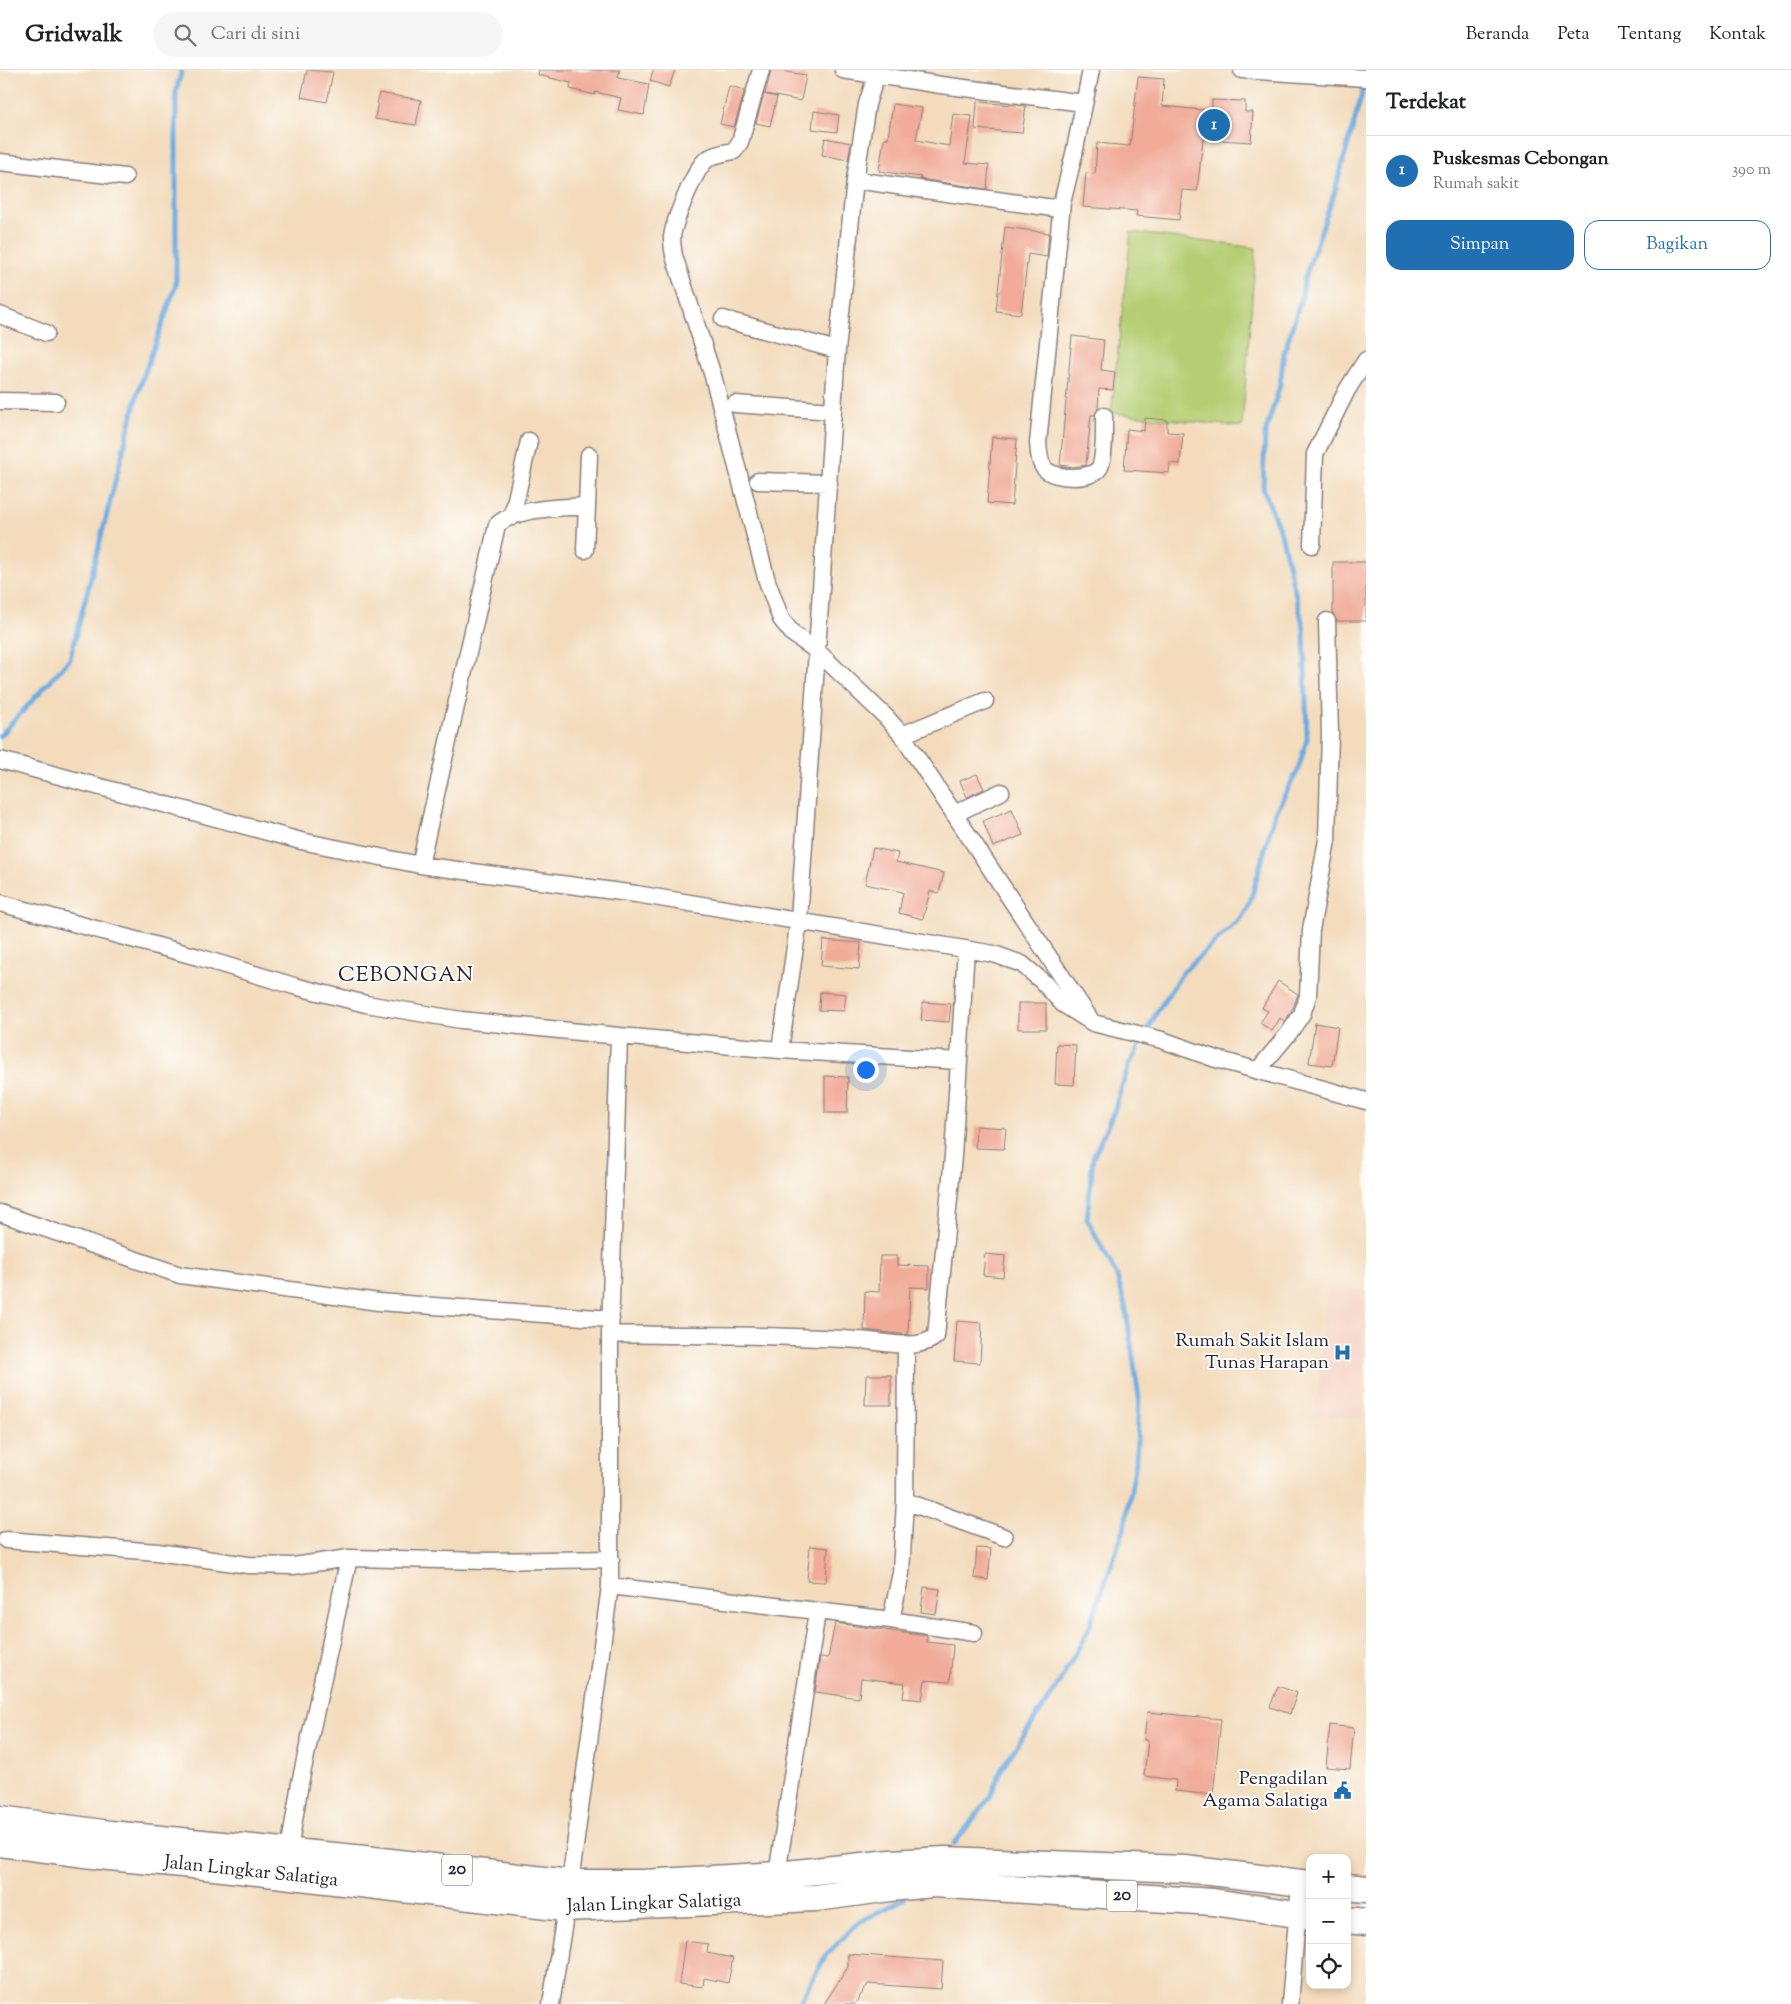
<!DOCTYPE html>
<html lang="id">
<head>
<meta charset="utf-8">
<style>
  :root { --surface:#fff; --page:#f6f6f6; --text:#202124; --muted:#757577; --line:#e0e0e0; --accent:#1f6fb2 }
  body { margin:0; font-family:"Sorts Mill Goudy",serif; background:var(--page); color:var(--text) }
  .controls { position:absolute; right:15px; bottom:15px; display:grid; overflow:hidden; border-radius:10px; box-shadow:0 2px 8px #0003 }
  .controls button { width:45px; height:45px; display:grid; place-items:center; padding:0; border:0; border-bottom:1px solid var(--line); background:var(--surface); color:var(--text); font:25px sans-serif }
  .you { position:absolute; left:865px; top:999px; width:18px; height:18px; margin:-12px; border:4px solid #fff; border-radius:50%; background:#1a73e8; box-shadow:0 0 0 8px #1a73e833 }
  .badge { display:grid; place-items:center; width:32px; height:32px; border-radius:50%; background:var(--accent); color:#fff; font-size:16px; font-weight:700 }
  .pin { position:absolute; translate:-50% -50%; border:2px solid #fff; box-shadow:0 1px 5px #0006 }
  .list { margin:0; padding:0; list-style:none }
  h2 { display:flex; justify-content:space-between; align-items:center; height:65px; margin:0; padding:0 20px; font-size:21px }
  h2 small { font-size:16px; font-weight:400; color:var(--muted) }
  .list li { display:grid; grid-template-columns:32px 1fr auto; gap:15px; align-items:center; box-sizing:border-box; height:70px; padding:0 20px; border-top:1px solid var(--line) }
  .list b { display:block; font-size:19px; white-space:nowrap }
  .list p { margin:0; font-size:16px; white-space:nowrap; color:var(--muted) }
  .list em { font-size:16px; font-style:normal; color:var(--muted) }
  .actions { display:flex; gap:10px; padding:15px 20px }
  .actions a { flex:1; padding:11px 0; border:1px solid var(--accent); border-radius:15px; text-align:center; font-size:18px; color:var(--accent) }
  .actions .main { background:var(--accent); color:#fff }
  .icon { flex:none; width:28px; height:28px; fill:none; stroke:currentColor; stroke-width:2; stroke-linecap:round; stroke-linejoin:round }
  .map { position:relative; flex:none; width:1366px; height:1934px; overflow:hidden }
  header { display:flex; align-items:center; gap:30px; box-sizing:border-box; height:70px; padding:0 25px; background:var(--surface); border-bottom:1px solid var(--line) }
  header strong { font-size:24px }
  nav { display:flex; gap:28px; margin-inline-start:auto; font-size:18px }
  .search { width:350px; height:45px; background:var(--page); display:flex; align-items:center; gap:12px; box-sizing:border-box; padding:0 18px; border-radius:28px; color:var(--muted); font-size:19px }
  main { display:flex }
  aside { flex:1; background:var(--surface) }
  .map>svg:first-child { display:block }
</style>
</head>
<body>
<header>
<strong>Gridwalk</strong>
<div class="search"><svg class="icon" aria-label="search" viewBox="0 0 24 24"><circle cx="10" cy="10" r="6"/><path d="M15 15l6 6"/></svg>Cari di sini</div>
<nav><a>Beranda</a><a>Peta</a><a>Tentang</a><a>Kontak</a></nav>
</header>
<main>
<div class="map">
<svg width="1366" height="1934" viewBox="0 0 1366 1934">
  <rect width="100%" height="100%" fill="#fdfcf7"/>
  <filter id="ink" filterUnits="userSpaceOnUse"><feTurbulence type="fractalNoise" baseFrequency=".02" numOctaves="2"/><feDisplacementMap in="SourceGraphic" scale="10" xChannelSelector="R" yChannelSelector="G"/><feConvolveMatrix kernelMatrix="1 2 1 2 8 2 1 2 1" color-interpolation-filters="sRGB"/></filter>
  <filter id="wash" filterUnits="userSpaceOnUse"><feTurbulence type="fractalNoise" baseFrequency=".0096" numOctaves="4" result="noise"/><feDisplacementMap in="SourceGraphic" scale="20" xChannelSelector="R" yChannelSelector="G"/><feGaussianBlur stdDeviation="1.12" result="paint"/><feColorMatrix in="noise" values="0 0 0 0 0 0 0 0 0 0 0 0 0 0 0 0 0 1.4 0 .05"/><feComposite in="paint" operator="in"/></filter>
  <g filter="url(#wash)">
    <rect width="100%" height="100%" fill="#f3dbbc"/>
    <path fill="#f6d2c4" d="M1327,1217L1366,1220V1348L1315,1345Z"/>
    <path fill="#b6ce73" stroke="#6c7857" d="M1131,162L1256,178L1242,357L1111,343Z"/>
    <g fill="none" stroke-linecap="round" stroke-linejoin="round">
      <path stroke="#6dace0" stroke-width="5" d="M0,666L70,589L138,322L176,215V21L182,0
        M954,1774L990,1727L1002,1698L1056,1618L1087,1563L1124,1459L1136,1392L1139,1328L1125,1234L1116,1204L1087,1149L1093,1088L1114,1041L1129,995L1157,942L1183,902L1242,847L1250,832L1275,743L1298,700L1307,669L1304,559L1281,464L1263,418L1265,364L1280,315L1284,283L1302,226L1304,210L1334,124L1362,24V11
        M799,1934L826,1885L859,1852L904,1829"/>
    </g>
    <g id="blocks">
      <path fill="#f1ab98" d="M307,0L333,2L327,32L301,27Z
        M539,0H620L618,8L649,14L644,45L618,40L621,28L595,22V25L570,19L571,13L538,5Z
        M653,0H675L669,17L650,11Z
        M787,0L786,2L806,5L801,31L765,24L771,0Z
        M1138,7L1164,9L1162,36L1212,41V30L1245,31V42H1253L1251,72L1203,69L1197,121L1182,120L1179,150L1136,146L1137,141L1083,137L1086,103L1095,104L1097,73L1130,76Z
        M729,16L745,20L734,57L720,54Z
        M379,23L421,30L416,55L375,49Z
        M764,24L777,27L770,56L756,53Z
        M977,32L1026,36L1022,63L975,59Z
        M893,34L922,38L916,70L949,76L953,44L972,46L965,93L989,95L987,119L920,109L921,107L913,106L879,101L884,68H888Z
        M814,41L839,45L837,62L812,59Z
        M825,68L851,73L848,90L822,85Z
        M1005,157L1049,163L1047,187L1028,184L1021,244L996,241Z
        M1072,266L1104,270L1101,300L1115,302L1113,320L1099,319L1098,339L1094,345H1091L1086,395L1073,397L1060,395Z
        M1145,348L1167,350V362L1183,363L1180,394L1170,393L1169,403L1124,400L1127,359L1144,361Z
        M992,367L1017,369L1012,435L987,433Z
        M1333,492H1366V551H1337L1333,544Z
        M977,704L984,719L967,727L960,711Z
        M1012,739L1023,765L993,777L983,751Z
        M873,778L898,783L896,792L944,803L939,823L930,821L923,849L899,843L903,822L865,814Z
        M823,870L861,873L859,899L821,896Z
        M1278,911L1298,924L1293,938L1285,952L1280,948L1272,961L1260,953L1268,941L1262,938Z
        M820,922L846,924L844,941L819,940Z
        M923,932L951,934L949,952L921,950Z
        M1018,933H1046V959H1018Z
        M1315,953L1338,957L1332,996L1309,993Z
        M1057,974L1076,975L1074,1015L1055,1014Z
        M825,1006L848,1007L847,1043H825Z
        M976,1056L1006,1058L1004,1079L975,1078Z
        M985,1184L1005,1186L1003,1207L983,1205Z
        M880,1186H897V1195L929,1196V1218L910,1217L908,1265L864,1260L865,1221L879,1222Z
        M957,1251L982,1253L980,1293L954,1291Z
        M866,1305H891V1335H865Z
        M810,1476L828,1478L826,1512L807,1511Z
        M977,1478L991,1479L988,1510L974,1508Z
        M924,1517L940,1519L936,1544L921,1542Z
        M835,1553L927,1566V1572L953,1575L950,1612L925,1610L922,1630L903,1628L905,1613L861,1608L859,1628L815,1622L820,1587L828,1588Z
        M1278,1616L1297,1623L1290,1644L1270,1637Z
        M1147,1642L1221,1649L1213,1725L1175,1721L1176,1710L1144,1706L1148,1670H1144Z
        M1330,1655L1354,1658L1350,1699L1326,1697Z
        M685,1871L708,1874L707,1883L733,1888L728,1913L704,1908L703,1917L679,1914Z
        M848,1884L943,1891L941,1919L868,1914L855,1934H824L848,1897Z"/>
    </g>
  </g>
  <g filter="url(#ink)">
    <use href="#blocks" fill-opacity="0" stroke="#8a7e7c" stroke-width="1"/>
    <g fill="none" stroke-linecap="round" stroke-linejoin="round">
      <defs>
        <path id="minor" d="M761,0L740,72L734,81C725,83 712,84 705,91C694,102 674,151 672,167C672,173 673,180 674,186L713,306L767,511L781,549L793,564L817,581L886,647L902,665L1090,949
          M843,0L941,15L1084,33
          M1242,0L1366,8
          M0,92L125,107
          M855,110L1053,138L1062,133L1074,84L1091,0
          M1062,133L1038,373C1039,382 1039,393 1045,399C1054,409 1092,411 1100,397C1105,386 1104,359 1104,346
          M0,245L46,263
          M723,249L837,280
          M0,331L56,332
          M735,334L833,341
          M758,411L829,413
          M512,447L529,371
          M1312,475L1315,384L1347,320L1366,290
          M585,480L587,436
          M902,665L985,631
          M0,690L301,771L420,795L636,824L994,884L1022,894L1043,912L1063,934L1093,953L1162,970L1213,988L1366,1031
          M954,744L1001,722
          M420,795L497,455C515,438 562,437 587,436L589,385
          M0,833L198,887L294,916L366,934L461,950L619,966
          M780,980L959,991
          M1259,999L1289,963L1302,944L1308,926L1311,860L1327,770L1330,664L1327,551
          M0,1143L180,1205L379,1232L611,1249
          M610,1264C693,1266 776,1264 859,1270C881,1271 919,1282 936,1266L953,1086L966,879
          M905,1431L1004,1467
          M6,1470L157,1482L248,1495L293,1496L349,1488L488,1491L611,1489
          M610,1516L891,1550L901,1503L905,1431L906,1274
          M891,1550L974,1563
          M289,1781L300,1713L349,1488
          M777,1805L817,1542
          M551,1934L570,1813L610,1516V1264L619,966L780,980L799,850L837,280L855,110L867,34L878,0
          M1290,1934L1300,1813"/>
        <path id="trunk" d="M0,1749L110,1764L365,1789L570,1813H643L777,1805L890,1793L945,1790L1185,1799L1310,1814
          M0,1773L109,1787L214,1797L564,1838L816,1828L890,1818L933,1814L1213,1832L1310,1846
          M1347,1817L1366,1819
          M1347,1850L1366,1852"/>
      </defs>
      <use href="#minor" stroke="#8a7e7c" stroke-width="19"/>
      <use href="#trunk" stroke="#8a7e7c" stroke-width="29"/>
      <use href="#minor" stroke="#fff" stroke-width="16"/>
      <use href="#trunk" stroke="#fff" stroke-width="26"/>
    </g>
  </g>
  <defs>
    <symbol id="hospital-bare" viewBox="-9 -9 18 18"><path d="M-5-5h3v3.5h4V-5h3V5h-3V1.5h-4V5h-3Z" fill="#1f6fb2" stroke="#fdfcf7" stroke-width="2.5" paint-order="stroke"/></symbol>
    <symbol id="civic-bare" viewBox="-9 -9 18 18"><path d="M-.6-6.5H3V-4.5H.6V-3L4-1V1h2V6H-6V1h2V-1L-.6-3ZM-1.2 2.5V6h2.4V2.5Z" fill="#1f6fb2" stroke="#fdfcf7" stroke-width="2.5" paint-order="stroke"/></symbol>
  </defs>
  <g fill-rule="evenodd">
    <use href="#hospital-bare" x="1330" y="1270" width="25" height="25"/>
    <use href="#civic-bare" x="1330" y="1708" width="25" height="25"/>
  </g>
  <g text-anchor="middle" dominant-baseline="central" stroke-width="4" stroke-linejoin="round" paint-order="stroke">
    <g fill="#fdfcf7" stroke="#646373" stroke-width="1">
      <rect x="442" y="1784.5" width="30" height="31" rx="4"/>
      <rect x="1107" y="1810.5" width="30" height="31" rx="4"/>
    </g>
    <g font-size="18" font-weight="bold" fill="#22223b">
      <text x="457" y="1800">20</text>
      <text x="1122" y="1826">20</text>
    </g>
    <g font-size="19" fill="#22223b" stroke="#fdfcf7" text-anchor="end">
      <text x="1329" y="1271">Rumah Sakit Islam<tspan x="1329" dy="22">Tunas Harapan</tspan></text>
      <text x="1328" y="1709">Pengadilan<tspan x="1328" dy="22">Agama Salatiga</tspan></text>
    </g>
    <g font-size="19" fill="#22223b" stroke="#fdfcf7">
      <text transform="translate(251 1802) rotate(6)">Jalan Lingkar Salatiga</text>
      <text transform="translate(654 1834) rotate(-2)">Jalan Lingkar Salatiga</text>
    </g>
    <g font-size="21" letter-spacing="1" fill="#22223b" stroke="#fdfcf7">
      <text x="406" y="906">CEBONGAN</text>
    </g>
  </g>
</svg>
<div class="controls">
<button>+</button>
<button>−</button>
<button><svg class="icon" aria-label="locate" viewBox="0 0 24 24"><circle cx="12" cy="12" r="6"/><path d="M12 2v4M12 18v4M2 12h4M18 12h4"/></svg></button>
</div>
<div class="you"></div>
<div class="pin badge" style="left:1214px;top:55px">1</div>
</div>
<aside>
<h2>Terdekat<small></small></h2>
<ul class="list">
<li><span class="badge">1</span><div><b>Puskesmas Cebongan</b><p>Rumah sakit</p></div><em>390 m</em></li>
</ul>
<div class="actions"><a class="main">Simpan</a><a>Bagikan</a></div>
</aside>
</main>
</body>
</html>
